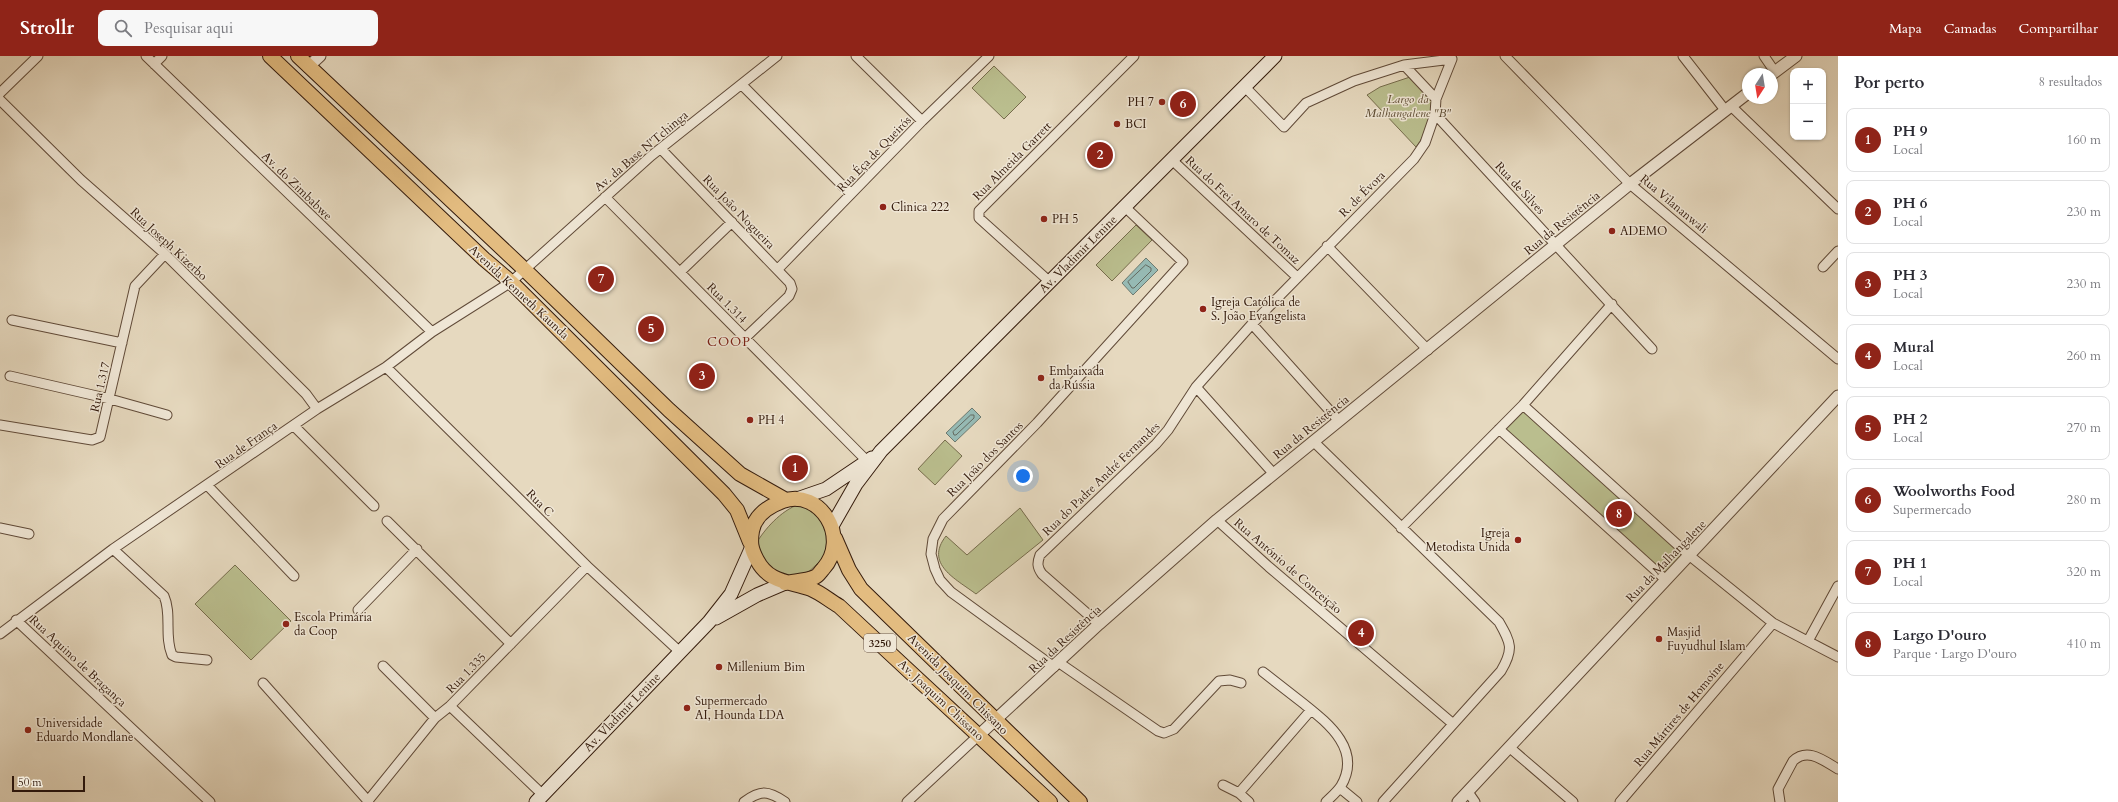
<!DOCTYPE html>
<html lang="pt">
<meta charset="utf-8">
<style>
:root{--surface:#fff;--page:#f7f7f7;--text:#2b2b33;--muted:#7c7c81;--line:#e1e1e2;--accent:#8f2418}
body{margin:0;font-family:Cardo,serif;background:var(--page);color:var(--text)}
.controls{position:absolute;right:12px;top:12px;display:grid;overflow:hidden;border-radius:8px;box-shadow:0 1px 3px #0004}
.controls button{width:36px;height:36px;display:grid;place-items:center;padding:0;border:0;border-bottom:1px solid var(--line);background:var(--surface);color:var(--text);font:20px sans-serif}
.compass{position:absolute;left:1742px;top:12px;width:36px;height:36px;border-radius:50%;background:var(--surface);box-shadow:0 1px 3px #0004;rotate:192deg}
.scale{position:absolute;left:12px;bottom:10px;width:73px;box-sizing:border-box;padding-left:4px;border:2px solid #331a0b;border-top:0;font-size:11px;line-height:14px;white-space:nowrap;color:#331a0b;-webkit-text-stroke:3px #efe6d5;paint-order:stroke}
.you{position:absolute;left:1023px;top:420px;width:14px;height:14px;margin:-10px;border:3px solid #fff;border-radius:50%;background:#1a73e8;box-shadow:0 0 0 6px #1a73e833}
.badge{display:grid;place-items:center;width:26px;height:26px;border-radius:50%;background:var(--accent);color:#fff;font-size:13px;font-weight:700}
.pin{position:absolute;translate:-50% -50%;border:2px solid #fff;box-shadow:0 1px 4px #0006}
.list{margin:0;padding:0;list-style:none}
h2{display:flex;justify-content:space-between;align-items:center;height:52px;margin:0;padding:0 16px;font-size:17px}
h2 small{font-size:13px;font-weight:400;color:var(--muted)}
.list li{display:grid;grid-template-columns:26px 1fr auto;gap:12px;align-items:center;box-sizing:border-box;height:64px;margin:0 8px 8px;padding:0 8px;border:1px solid var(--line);border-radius:8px}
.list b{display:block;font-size:15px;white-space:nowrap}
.list p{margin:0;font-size:13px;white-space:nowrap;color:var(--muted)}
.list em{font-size:13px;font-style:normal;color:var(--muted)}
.icon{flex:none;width:22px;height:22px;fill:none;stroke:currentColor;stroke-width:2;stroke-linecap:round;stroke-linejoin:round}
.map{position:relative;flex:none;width:1838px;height:746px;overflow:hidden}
header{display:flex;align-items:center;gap:24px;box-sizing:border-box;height:56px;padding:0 20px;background:var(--accent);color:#fff}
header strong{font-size:19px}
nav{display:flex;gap:22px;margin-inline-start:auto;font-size:14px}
.search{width:280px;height:36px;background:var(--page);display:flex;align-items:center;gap:10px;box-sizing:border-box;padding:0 14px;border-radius:8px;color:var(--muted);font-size:15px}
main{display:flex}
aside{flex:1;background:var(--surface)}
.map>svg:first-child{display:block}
.green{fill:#babe8e;stroke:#766c4c}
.water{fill:#96bab4;stroke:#6e7a70}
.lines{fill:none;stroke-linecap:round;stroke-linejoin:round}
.shore{stroke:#646a60;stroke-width:1}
.minor-casing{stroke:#604a38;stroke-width:11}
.tertiary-casing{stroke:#604a38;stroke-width:13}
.secondary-casing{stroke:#331a0b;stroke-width:15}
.primary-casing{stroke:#331a0b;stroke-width:16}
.minor{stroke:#efe6d5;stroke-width:9}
.tertiary{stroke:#efe6d5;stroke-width:11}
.secondary{stroke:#efe6d5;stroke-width:13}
.primary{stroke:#e3bc80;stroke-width:14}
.poi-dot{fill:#8f2418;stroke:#efe6d5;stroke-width:1.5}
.labels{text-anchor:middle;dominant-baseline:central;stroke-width:3;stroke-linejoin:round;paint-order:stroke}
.shield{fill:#efe6d5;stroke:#6b5748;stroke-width:1}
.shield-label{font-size:11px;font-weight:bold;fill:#331a0b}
.park-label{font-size:12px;font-style:italic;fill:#5c4b32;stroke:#efe6d5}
.poi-label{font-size:12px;fill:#331a0b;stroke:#efe6d5;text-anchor:start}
.street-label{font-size:12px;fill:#331a0b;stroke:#efe6d5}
.neighbourhood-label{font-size:13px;letter-spacing:1px;fill:#7a1f14;stroke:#efe6d5}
</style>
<header>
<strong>Strollr</strong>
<div class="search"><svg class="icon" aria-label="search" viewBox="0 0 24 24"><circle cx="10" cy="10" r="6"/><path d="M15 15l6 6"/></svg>Pesquisar aqui</div>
<nav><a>Mapa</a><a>Camadas</a><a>Compartilhar</a></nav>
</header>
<main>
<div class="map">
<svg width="1838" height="746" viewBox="0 0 1838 746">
<rect width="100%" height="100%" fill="#e6d9bf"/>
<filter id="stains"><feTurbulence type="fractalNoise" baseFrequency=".005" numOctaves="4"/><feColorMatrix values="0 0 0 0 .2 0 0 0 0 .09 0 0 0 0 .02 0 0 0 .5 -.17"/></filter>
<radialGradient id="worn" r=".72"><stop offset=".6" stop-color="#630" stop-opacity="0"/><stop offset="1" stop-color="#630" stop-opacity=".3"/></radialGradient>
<path class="green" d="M 994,10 L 1026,41 L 1004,63 L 972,32 Z
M 1413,20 L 1433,43 C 1430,60 1427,77 1416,91 L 1367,39 L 1380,31 Z
M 1136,169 L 1152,184 L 1112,225 L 1096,209 Z
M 1523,349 L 1690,500 L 1666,524 L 1499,373 Z
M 945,384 L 962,400 L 935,429 L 918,413 Z
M 803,447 L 832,459 L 829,497 L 803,521 L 770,523 L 757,486 C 767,470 784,452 803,447 Z
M 1020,452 L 1043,484 L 976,538 C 956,523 924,508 946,480 L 967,499 Z
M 235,509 L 291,565 L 251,604 L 195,548 Z"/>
<path class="water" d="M 1146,202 L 1158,214 L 1133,239 L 1122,227 Z
M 972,352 L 981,361 L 955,386 L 946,377 Z"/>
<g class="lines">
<path class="shore" d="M 1146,209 L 1151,212 L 1151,215 L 1134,232 L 1132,232 L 1128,226 Z
M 971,359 L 974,359 L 974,362 L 956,379 L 954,379 L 953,376 Z"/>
<defs>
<path id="minor" d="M 146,0 L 432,276
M 856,0 L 922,65
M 1505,0 L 1630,128 L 1838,303
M 1683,0 L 1725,54
M 1764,0 L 1775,16
M 154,8 L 162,0
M 1404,9 L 1436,43
M 742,29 L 851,138
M 1244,30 L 1284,71 L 1306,47 L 1354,25 L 1404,9 L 1452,3
M 0,37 L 38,0
M 0,44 L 81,124 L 165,198 L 306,338 L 317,353
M 1731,50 L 1838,153
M 1435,58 L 1652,293
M 661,93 L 790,227 L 792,233 L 789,240 L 745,282
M 1172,104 L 1297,221
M 605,141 L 867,405
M 1327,190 L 1428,294
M 1823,211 L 1838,195
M 778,213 L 922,65 L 989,0
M 680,216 L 732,166
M 1050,226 L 979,162 L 979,155 L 1134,0
M 12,264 L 122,287
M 1252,268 L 1339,365
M 386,311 L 587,510 L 680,596
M 10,320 L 110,343 L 167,359
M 1196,331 L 1273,417
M 1523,349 L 1690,500 L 1773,567 L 1838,601
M 0,369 L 92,384 L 100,381 L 135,230 L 165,198
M 294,370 L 374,450
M 1499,373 L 1666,524
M 1313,385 L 1499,566 C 1511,587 1514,593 1501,615 L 1383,746
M 208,430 L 294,520
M 1217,464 L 1269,511 L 1452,667
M 387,465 L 511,588
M 0,472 L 29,478
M 1401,472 L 1523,349 L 1612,248
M 113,493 L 164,540 C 172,558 164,580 172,599 L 176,601 L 207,604
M 358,554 L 417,493
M 16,564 L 210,746
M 1099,568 L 1042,518 C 1037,511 1037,507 1040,499 L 1156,388 L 1168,374 L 1196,331 L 1252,268 L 1414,103 L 1425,87 L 1435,58 L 1436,43 L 1452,3
M 0,578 L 113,493 L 317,353 L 386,311 L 432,276 L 511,226 L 651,100 L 777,0
M 1808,585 L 1838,530
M 1058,606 L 1158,675 L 1164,677 L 1174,673 L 1219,625 L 1230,624 L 1241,627
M 383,610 L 435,662
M 1054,611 L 951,536 L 940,524 L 935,513 L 931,498 L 933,483 L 943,463 L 1037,367 L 1183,206 L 1125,151
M 1263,616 C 1276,626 1290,637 1304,648 C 1329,668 1362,694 1341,730 C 1337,736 1331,741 1326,746
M 263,627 L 368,745
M 450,650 L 543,739
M 1509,691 L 1573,746
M 1223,729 L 1239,737 L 1249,746
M 1340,732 L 1357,746
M 1468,736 L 1475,746
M 1239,737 L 1311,654
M 367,746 L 435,662 L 450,650 L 587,510
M 744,746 C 760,734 768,734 785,746
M 907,746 L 979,679
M 1620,746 L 1773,567
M 1780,746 L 1778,733 L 1793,705 C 1808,691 1824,705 1838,713"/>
<path id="tertiary" d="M 308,11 L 320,0
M 1772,18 L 1796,0
M 979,679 L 1099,568 L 1217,464 L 1630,128 L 1748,37
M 1458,746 L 1838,340"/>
<path id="secondary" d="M 797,443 L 826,433 L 872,402
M 832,470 L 856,428 L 881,395 L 1275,0
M 716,562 L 757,539 L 785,527
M 536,746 L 709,566 L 731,538 L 751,493"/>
<path id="primary" d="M 270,0 L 484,203 L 511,226 L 724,438 L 737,454 L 750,486
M 298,0 L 524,213 L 669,354 L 740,418 L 786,444
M 835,482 L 849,514 L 861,533 L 1080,746
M 785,527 C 794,525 807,525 815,521 C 818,520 821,515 823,513 C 851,482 820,432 783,445 C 769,450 755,459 752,475 C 750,487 751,493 757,504 C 769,527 789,525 811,533 C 821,537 830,545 839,550 L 1050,746"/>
</defs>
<use href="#minor" class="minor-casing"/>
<use href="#tertiary" class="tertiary-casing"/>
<use href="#secondary" class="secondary-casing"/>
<use href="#primary" class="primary-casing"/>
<use href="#minor" class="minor"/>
<use href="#tertiary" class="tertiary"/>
<use href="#secondary" class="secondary"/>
<use href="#primary" class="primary"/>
</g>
<g class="poi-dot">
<circle cx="1162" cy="46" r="4"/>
<circle cx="1117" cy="68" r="4"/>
<circle cx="883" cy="151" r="4"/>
<circle cx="1044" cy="163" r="4"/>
<circle cx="1612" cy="175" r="4"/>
<circle cx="1203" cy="253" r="4"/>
<circle cx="1041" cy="322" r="4"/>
<circle cx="750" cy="364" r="4"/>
<circle cx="1518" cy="484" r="4"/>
<circle cx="286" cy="568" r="4"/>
<circle cx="1659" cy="583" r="4"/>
<circle cx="719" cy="611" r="4"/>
<circle cx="687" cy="652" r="4"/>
<circle cx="28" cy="674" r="4"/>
</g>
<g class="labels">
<rect class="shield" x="864" y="578" width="32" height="18" rx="3"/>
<g class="shield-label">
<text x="880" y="587">3250</text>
</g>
<g class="park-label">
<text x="1408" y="43">Largo da<tspan x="1408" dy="14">Malhangalene "B"</tspan></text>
</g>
<g class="poi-label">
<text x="1154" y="46" text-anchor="end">PH 7</text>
<text x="1125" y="68">BCI</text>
<text x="891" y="151">Clinica 222</text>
<text x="1052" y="163">PH 5</text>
<text x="1620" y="175">ADEMO</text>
<text x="1211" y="246">Igreja Católica de<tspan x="1211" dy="14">S. João Evangelista</tspan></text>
<text x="1049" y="315">Embaixada<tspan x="1049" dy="14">da Rússia</tspan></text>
<text x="758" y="364">PH 4</text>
<text x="1510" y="477" text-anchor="end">Igreja<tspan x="1510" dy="14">Metodista Unida</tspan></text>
<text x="294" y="561">Escola Primária<tspan x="294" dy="14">da Coop</tspan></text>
<text x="1667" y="576">Masjid<tspan x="1667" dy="14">Fuyudhul Islam</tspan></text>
<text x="727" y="611">Millenium Bim</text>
<text x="695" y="645">Supermercado<tspan x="695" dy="14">AI, Hounda LDA</tspan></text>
<text x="36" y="667">Universidade<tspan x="36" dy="14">Eduardo Mondlane</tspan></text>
</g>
<g class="street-label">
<text transform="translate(641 95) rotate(-40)">Av. da Base N'Tchinga</text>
<text transform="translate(874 98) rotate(-46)">Rua Éça de Queirós</text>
<text transform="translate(1012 105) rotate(-45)">Rua Almeida Garrett</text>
<text transform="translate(297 130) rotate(44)">Av. do Zimbabwe</text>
<text transform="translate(1520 132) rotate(47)">Rua de Silves</text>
<text transform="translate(1362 138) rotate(-45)">R. de Évora</text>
<text transform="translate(1674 148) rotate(40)">Rua Vilananwali</text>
<text transform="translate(1243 154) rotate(43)">Rua do Frei Amaro de Tomaz</text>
<text transform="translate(739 156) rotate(46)">Rua João Nogueira</text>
<text transform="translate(1562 167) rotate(-39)">Rua da Resistência</text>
<text transform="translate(169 188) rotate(43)">Rua Joseph Kizerbo</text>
<text transform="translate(1078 198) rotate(-45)">Av. Vladimir Lenine</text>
<text transform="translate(519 236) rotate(43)">Avenida Kenneth Kaunda</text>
<text transform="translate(727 247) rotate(45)">Rua 1.314</text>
<text transform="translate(100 331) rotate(-77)">Rua 1.317</text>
<text transform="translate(1311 371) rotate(-39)">Rua da Resistência</text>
<text transform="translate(246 389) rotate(-35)">Rua de França</text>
<text transform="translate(985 403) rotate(-45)">Rua João dos Santos</text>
<text transform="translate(1101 423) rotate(-44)">Rua do Padre André Fernandes</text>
<text transform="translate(540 447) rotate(45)">Rua C</text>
<text transform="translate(1666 505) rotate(-46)">Rua da Malhangalene</text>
<text transform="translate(1288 510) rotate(41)">Rua António de Conceição</text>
<text transform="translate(1065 583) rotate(-43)">Rua da Resistência</text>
<text transform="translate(78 605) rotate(43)">Rua Aquino de Bragança</text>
<text transform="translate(466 617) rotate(-46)">Rua 1.335</text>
<text transform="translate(958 628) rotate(45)">Avenida Joaquim Chissano</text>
<text transform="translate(941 644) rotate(43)">Av. Joaquim Chissano</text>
<text transform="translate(622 656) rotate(-46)">Av. Vladimir Lenine</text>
<text transform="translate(1679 658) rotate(-50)">Rua Mártires de Homoíne</text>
</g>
<g class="neighbourhood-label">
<text x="729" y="286">COOP</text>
</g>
</g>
<rect width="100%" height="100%" filter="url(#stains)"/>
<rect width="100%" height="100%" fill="url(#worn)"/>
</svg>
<div class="controls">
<button>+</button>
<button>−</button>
</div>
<svg class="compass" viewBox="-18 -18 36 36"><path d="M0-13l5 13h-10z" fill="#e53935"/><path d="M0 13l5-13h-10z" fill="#7c7c81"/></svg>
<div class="scale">50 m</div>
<div class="you"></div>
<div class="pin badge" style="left:795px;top:412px">1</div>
<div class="pin badge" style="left:1100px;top:99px">2</div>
<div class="pin badge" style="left:702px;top:320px">3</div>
<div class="pin badge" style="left:1361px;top:577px">4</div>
<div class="pin badge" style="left:651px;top:273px">5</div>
<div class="pin badge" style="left:1183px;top:48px">6</div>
<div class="pin badge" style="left:601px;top:223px">7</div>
<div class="pin badge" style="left:1619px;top:458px">8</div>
</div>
<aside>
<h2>Por perto<small>8 resultados</small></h2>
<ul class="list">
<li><span class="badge">1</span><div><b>PH 9</b><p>Local</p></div><em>160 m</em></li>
<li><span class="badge">2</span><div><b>PH 6</b><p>Local</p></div><em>230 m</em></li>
<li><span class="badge">3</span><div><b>PH 3</b><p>Local</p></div><em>230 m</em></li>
<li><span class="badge">4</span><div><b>Mural</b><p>Local</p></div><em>260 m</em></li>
<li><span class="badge">5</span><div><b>PH 2</b><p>Local</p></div><em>270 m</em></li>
<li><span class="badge">6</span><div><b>Woolworths Food</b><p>Supermercado</p></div><em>280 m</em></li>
<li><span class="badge">7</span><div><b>PH 1</b><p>Local</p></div><em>320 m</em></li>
<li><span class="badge">8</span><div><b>Largo D'ouro</b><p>Parque · Largo D'ouro</p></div><em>410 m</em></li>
</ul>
</aside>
</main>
